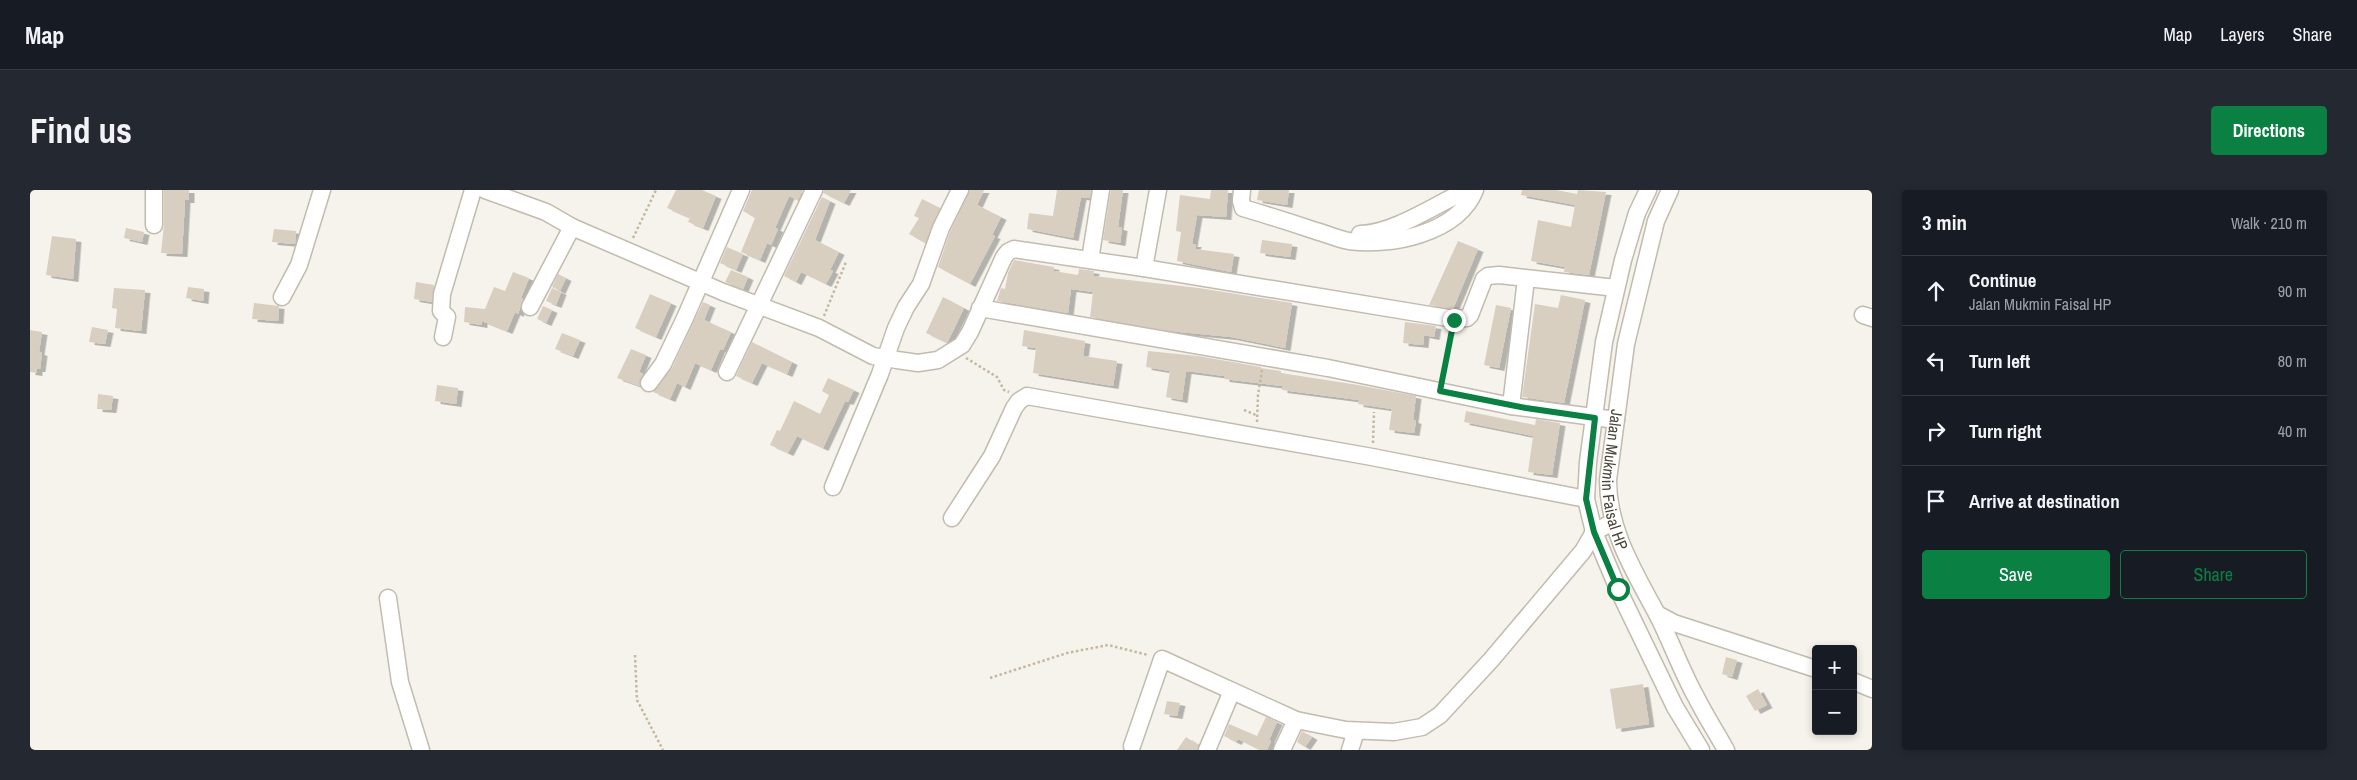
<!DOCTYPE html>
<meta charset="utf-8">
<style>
:root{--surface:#171b24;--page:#242831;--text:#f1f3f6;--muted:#9ea1a6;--line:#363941;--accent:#0b8043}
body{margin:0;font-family:"Archivo Narrow",sans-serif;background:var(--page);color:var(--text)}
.controls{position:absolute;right:15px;bottom:15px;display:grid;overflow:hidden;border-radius:5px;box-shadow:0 2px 8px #0003}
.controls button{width:45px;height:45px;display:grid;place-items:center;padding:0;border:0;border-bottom:1px solid var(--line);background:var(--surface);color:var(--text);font:25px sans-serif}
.stop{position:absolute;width:15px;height:15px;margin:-11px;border:4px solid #0b8043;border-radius:50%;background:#fff}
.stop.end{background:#0b8043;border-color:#fff;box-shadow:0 1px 5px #0008}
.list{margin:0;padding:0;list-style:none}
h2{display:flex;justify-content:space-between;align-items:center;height:65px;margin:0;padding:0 20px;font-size:21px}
h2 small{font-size:16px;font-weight:400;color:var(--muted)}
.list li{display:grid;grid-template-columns:32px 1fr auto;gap:15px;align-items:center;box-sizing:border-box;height:70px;padding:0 20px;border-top:1px solid var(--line)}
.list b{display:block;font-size:19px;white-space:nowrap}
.list p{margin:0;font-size:16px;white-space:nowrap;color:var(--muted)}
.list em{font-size:16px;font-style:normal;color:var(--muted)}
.actions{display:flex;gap:10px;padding:15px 20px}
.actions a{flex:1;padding:11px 0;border:1px solid var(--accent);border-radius:5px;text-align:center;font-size:18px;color:var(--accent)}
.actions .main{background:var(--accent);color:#fff}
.icon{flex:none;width:28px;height:28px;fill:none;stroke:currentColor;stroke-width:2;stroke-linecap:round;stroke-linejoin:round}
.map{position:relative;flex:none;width:1842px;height:560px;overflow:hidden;border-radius:5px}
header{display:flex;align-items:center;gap:30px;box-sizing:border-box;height:70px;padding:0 25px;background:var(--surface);border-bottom:1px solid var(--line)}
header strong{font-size:24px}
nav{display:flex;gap:28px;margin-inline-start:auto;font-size:18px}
.intro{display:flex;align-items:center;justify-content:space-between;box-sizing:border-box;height:120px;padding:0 30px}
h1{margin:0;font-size:35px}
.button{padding:12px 22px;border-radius:5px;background:var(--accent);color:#fff;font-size:18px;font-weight:700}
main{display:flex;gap:30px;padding:0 30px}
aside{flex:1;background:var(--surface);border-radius:5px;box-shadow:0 2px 8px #0003}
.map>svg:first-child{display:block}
.building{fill:#d8cfc1;filter:url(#shadow)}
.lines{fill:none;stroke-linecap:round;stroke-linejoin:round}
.minor-casing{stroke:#c2bbae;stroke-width:19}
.path{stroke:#c4b79f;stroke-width:2.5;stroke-dasharray:2.5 2.5;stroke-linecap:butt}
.minor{stroke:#fff;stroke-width:16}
.route{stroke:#0b8043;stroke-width:6}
.labels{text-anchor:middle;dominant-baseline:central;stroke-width:4;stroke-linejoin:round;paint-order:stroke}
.street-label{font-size:16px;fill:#4b4439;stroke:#fff}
</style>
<header>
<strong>Map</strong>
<nav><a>Map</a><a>Layers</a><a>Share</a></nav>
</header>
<div class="intro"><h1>Find us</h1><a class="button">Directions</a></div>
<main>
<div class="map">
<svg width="1842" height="560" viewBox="0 0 1842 560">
<defs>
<filter id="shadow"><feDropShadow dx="5.5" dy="3" stdDeviation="0" flood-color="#0004"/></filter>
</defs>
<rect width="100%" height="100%" fill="#f6f3ec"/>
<path class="building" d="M 134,0 L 159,0 L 159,10 L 155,10 L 152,64 L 131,63 L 134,35 Z
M 646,0 L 672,0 L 686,6 L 673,38 L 658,32 L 660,28 L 637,18 Z
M 722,0 L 773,0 L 768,10 L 759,6 L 745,38 L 748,39 L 741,55 L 737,53 L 730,70 L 711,62 L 725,28 L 713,21 Z
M 794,0 L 821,0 L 814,13 L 793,3 Z
M 940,0 L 954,0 L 947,15 L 971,27 L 962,45 L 965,46 L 940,94 L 908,77 L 920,42 Z
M 1027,0 L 1061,0 L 1060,8 L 1051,7 L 1043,48 L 997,39 L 999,23 L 1023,26 Z
M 1081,0 L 1093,0 L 1088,37 L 1092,38 L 1090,53 L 1073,50 Z
M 1181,0 L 1198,0 L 1196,27 L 1167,25 L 1162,54 L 1166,54 L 1165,59 L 1204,64 L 1201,82 L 1147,71 L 1151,42 L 1146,41 L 1150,5 L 1180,9 Z
M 1229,0 L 1259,0 L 1257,15 L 1227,10 Z
M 1492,0 L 1526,0 L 1547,4 L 1548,0 L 1576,2 L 1559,85 L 1534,82 L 1535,77 L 1501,71 L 1508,30 L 1541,37 L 1545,15 L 1491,5 Z
M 792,7 L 800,11 L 785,50 L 809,62 L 800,80 L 803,81 L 796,94 L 771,82 L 766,92 L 754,86 Z
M 892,9 L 910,18 L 895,53 L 879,44 L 889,28 L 884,26 Z
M 96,38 L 114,42 L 112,52 L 94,48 Z
M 244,39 L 266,41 L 265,54 L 242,52 Z
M 22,46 L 46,49 L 43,89 L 16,85 Z
M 1232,50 L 1262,54 L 1260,67 L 1230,63 Z
M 1428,51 L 1448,59 L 1423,119 L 1399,115 Z
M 697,57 L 713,64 L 706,80 L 690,73 Z
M 984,70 L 1024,77 L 1024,81 L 1048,85 L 1049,79 L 1064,81 L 1063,86 L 1169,98 L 1262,113 L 1255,158 L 1201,147 L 1140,141 L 1060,127 L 1063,102 L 1041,99 L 1038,123 L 967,111 L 971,98 L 975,99 L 978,83 Z
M 701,80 L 718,87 L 713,99 L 695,92 Z
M 483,82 L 499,88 L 491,108 L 493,109 L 488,124 L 485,122 L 477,141 L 452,131 L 452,135 L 434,132 L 435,117 L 455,119 L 464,97 L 475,101 Z
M 528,84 L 536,88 L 530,101 L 522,97 Z
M 386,92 L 404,95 L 402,112 L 384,109 Z
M 158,97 L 174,99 L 173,111 L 156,108 Z
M 84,98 L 115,100 L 111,141 L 85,138 L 87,119 L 82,118 Z
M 522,98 L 531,102 L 526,115 L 516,111 Z
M 620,104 L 641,113 L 626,147 L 605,138 Z
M 1531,105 L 1555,110 L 1534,213 L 1492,207 L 1505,114 L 1528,118 Z
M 913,107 L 934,118 L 917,153 L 896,143 Z
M 673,112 L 680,115 L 674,130 L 701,142 L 693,160 L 690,159 L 681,180 L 665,173 L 655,197 L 647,193 L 640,209 L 623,202 L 642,178 Z
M 224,113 L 249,116 L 248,131 L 222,129 Z
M 1466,115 L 1481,118 L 1469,178 L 1454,175 Z
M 513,116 L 522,120 L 516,133 L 507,129 Z
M 1375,132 L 1406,136 L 1404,147 L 1394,145 L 1393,155 L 1373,153 Z
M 62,137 L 78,140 L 75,154 L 59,152 Z
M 0,140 L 12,142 L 9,162 L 12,163 L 10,179 L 7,179 L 7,183 L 0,182 Z
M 994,140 L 1055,151 L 1053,166 L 1087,171 L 1083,196 L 1003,183 L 1006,158 L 992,156 Z
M 532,143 L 550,150 L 543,166 L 525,159 Z
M 722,152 L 762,172 L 757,184 L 732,173 L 722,193 L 706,186 Z
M 601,159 L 616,165 L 609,182 L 613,184 L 609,191 L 610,196 L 587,188 Z
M 1118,161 L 1168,166 L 1231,177 L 1231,178 L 1251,181 L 1251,183 L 1328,195 L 1386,206 L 1383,230 L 1386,231 L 1384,243 L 1359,240 L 1362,219 L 1328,214 L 1329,210 L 1252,200 L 1252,196 L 1194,189 L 1194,186 L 1172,183 L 1156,181 L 1152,210 L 1136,207 L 1140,181 L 1116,177 Z
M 798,188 L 824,200 L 818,212 L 815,211 L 793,258 L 767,246 L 758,263 L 740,255 L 747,240 L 750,241 L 764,211 L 790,224 L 799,205 L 792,201 Z
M 407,195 L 428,198 L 426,214 L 405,211 Z
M 68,204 L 83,206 L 81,220 L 67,219 Z
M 1436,221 L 1505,235 L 1506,229 L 1530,233 L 1522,285 L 1498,282 L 1503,246 L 1434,232 Z
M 1696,467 L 1707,470 L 1702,487 L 1692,484 Z
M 1613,494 L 1619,534 L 1586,539 L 1580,499 Z
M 1728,499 L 1737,515 L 1725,521 L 1716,506 Z
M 1137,511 L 1150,513 L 1147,526 L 1134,524 Z
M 1236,527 L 1247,532 L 1239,550 L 1241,551 L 1237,560 L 1230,560 L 1208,549 L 1206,552 L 1194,546 L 1199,534 L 1227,546 Z
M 1272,541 L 1282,547 L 1275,557 L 1267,552 Z
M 1156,547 L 1168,555 L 1167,560 L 1147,560 Z"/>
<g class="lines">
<defs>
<g id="minor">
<path d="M 124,0 L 124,35"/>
<path d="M 455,0 L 516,22 L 542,37 L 693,102 L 789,138 L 843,166 L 867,170 L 888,173 L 908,170 L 932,155 L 940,142 L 974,67 L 978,62 L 984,59 L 1114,78 L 1424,129 L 1437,128 L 1440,125 L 1454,89 L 1458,86 L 1469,85 L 1586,98"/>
<path d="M 1212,0 L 1211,11 L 1213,18 C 1237,25 1262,33 1286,41 C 1297,44 1308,49 1319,51 C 1361,57 1428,43 1445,0"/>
<path d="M 1618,0 L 1607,23 L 1593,70 L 1574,152 L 1558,272 L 1556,309 L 1564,342 L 1588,399 L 1645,517 L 1671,560"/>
<path id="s1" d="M 1640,0 L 1626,31 L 1596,154 L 1578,290 C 1578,340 1604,381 1627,424 C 1641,451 1651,480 1666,507 C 1675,525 1686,542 1696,560"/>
<path d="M 1330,44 C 1360,44 1399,19 1425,6 L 1432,0"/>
<path d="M 1060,70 L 1071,0"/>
<path d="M 1114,78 L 1128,0"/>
<path d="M 252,107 L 269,75 L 292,0"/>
<path d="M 500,117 L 542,37"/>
<path d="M 950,118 L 1298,178 L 1481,216 L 1586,230"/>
<path d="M 1833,125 L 1842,128"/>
<path d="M 413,147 L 417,127 L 411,121 L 412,104 L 443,0"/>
<path d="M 697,182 L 784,0"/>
<path d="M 619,193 L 633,174 L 655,128 L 711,0"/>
<path d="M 1481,216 L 1496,89"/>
<path d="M 803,297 L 850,184 L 866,138 L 876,117 L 891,94 L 911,38 L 930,0"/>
<path d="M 922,328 L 962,266 L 984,218 L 989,211 L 997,206 L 1342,267 L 1556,309"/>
<path d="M 358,408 L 370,492 L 391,560"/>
<path d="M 1627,424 L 1644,433 L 1786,479"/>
<path d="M 1823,491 L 1842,499"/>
<path d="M 1102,556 L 1132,469 L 1266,530 L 1316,540 L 1364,542 L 1392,537 L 1410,525 L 1461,470 L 1553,361 L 1564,342 L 1583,332"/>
<path d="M 1177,560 L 1202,501"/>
<path d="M 1252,560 L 1266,530"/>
<path d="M 1320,560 L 1326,541"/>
</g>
</defs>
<use href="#minor" class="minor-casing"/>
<path class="path" d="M 603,48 L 626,0
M 794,126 L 816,72
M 936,168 L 967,187 L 974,200 L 979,202
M 1412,187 L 1420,143
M 1214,220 L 1226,225
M 1227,232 L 1228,205 L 1232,180
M 1343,253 L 1344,222
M 605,465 L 607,510 L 633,560
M 960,488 L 1037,463 L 1078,455 L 1118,465"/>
<use href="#minor" class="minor"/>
</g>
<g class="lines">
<path class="route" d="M 1424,130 L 1410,201 L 1496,218 L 1565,228 L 1556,309 L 1564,342 L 1588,399"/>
</g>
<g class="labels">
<g class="street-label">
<text stroke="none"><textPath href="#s1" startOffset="298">Jalan Mukmin Faisal HP</textPath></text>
</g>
</g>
</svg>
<div class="controls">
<button>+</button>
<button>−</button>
</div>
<div class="stop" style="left:1588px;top:399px"></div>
<div class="stop end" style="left:1424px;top:130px"></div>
</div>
<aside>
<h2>3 min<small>Walk · 210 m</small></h2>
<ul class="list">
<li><svg class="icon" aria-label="ahead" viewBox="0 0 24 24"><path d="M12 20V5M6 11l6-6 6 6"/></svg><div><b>Continue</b><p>Jalan Mukmin Faisal HP</p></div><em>90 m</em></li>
<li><svg class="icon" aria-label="left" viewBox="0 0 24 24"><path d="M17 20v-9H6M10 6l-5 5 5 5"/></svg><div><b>Turn left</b></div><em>80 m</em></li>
<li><svg class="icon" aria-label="right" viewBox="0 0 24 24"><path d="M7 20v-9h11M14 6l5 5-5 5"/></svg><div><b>Turn right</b></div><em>40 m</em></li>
<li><svg class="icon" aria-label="arrive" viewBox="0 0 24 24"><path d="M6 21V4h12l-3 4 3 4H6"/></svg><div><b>Arrive at destination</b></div></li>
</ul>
<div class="actions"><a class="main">Save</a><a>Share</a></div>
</aside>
</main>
